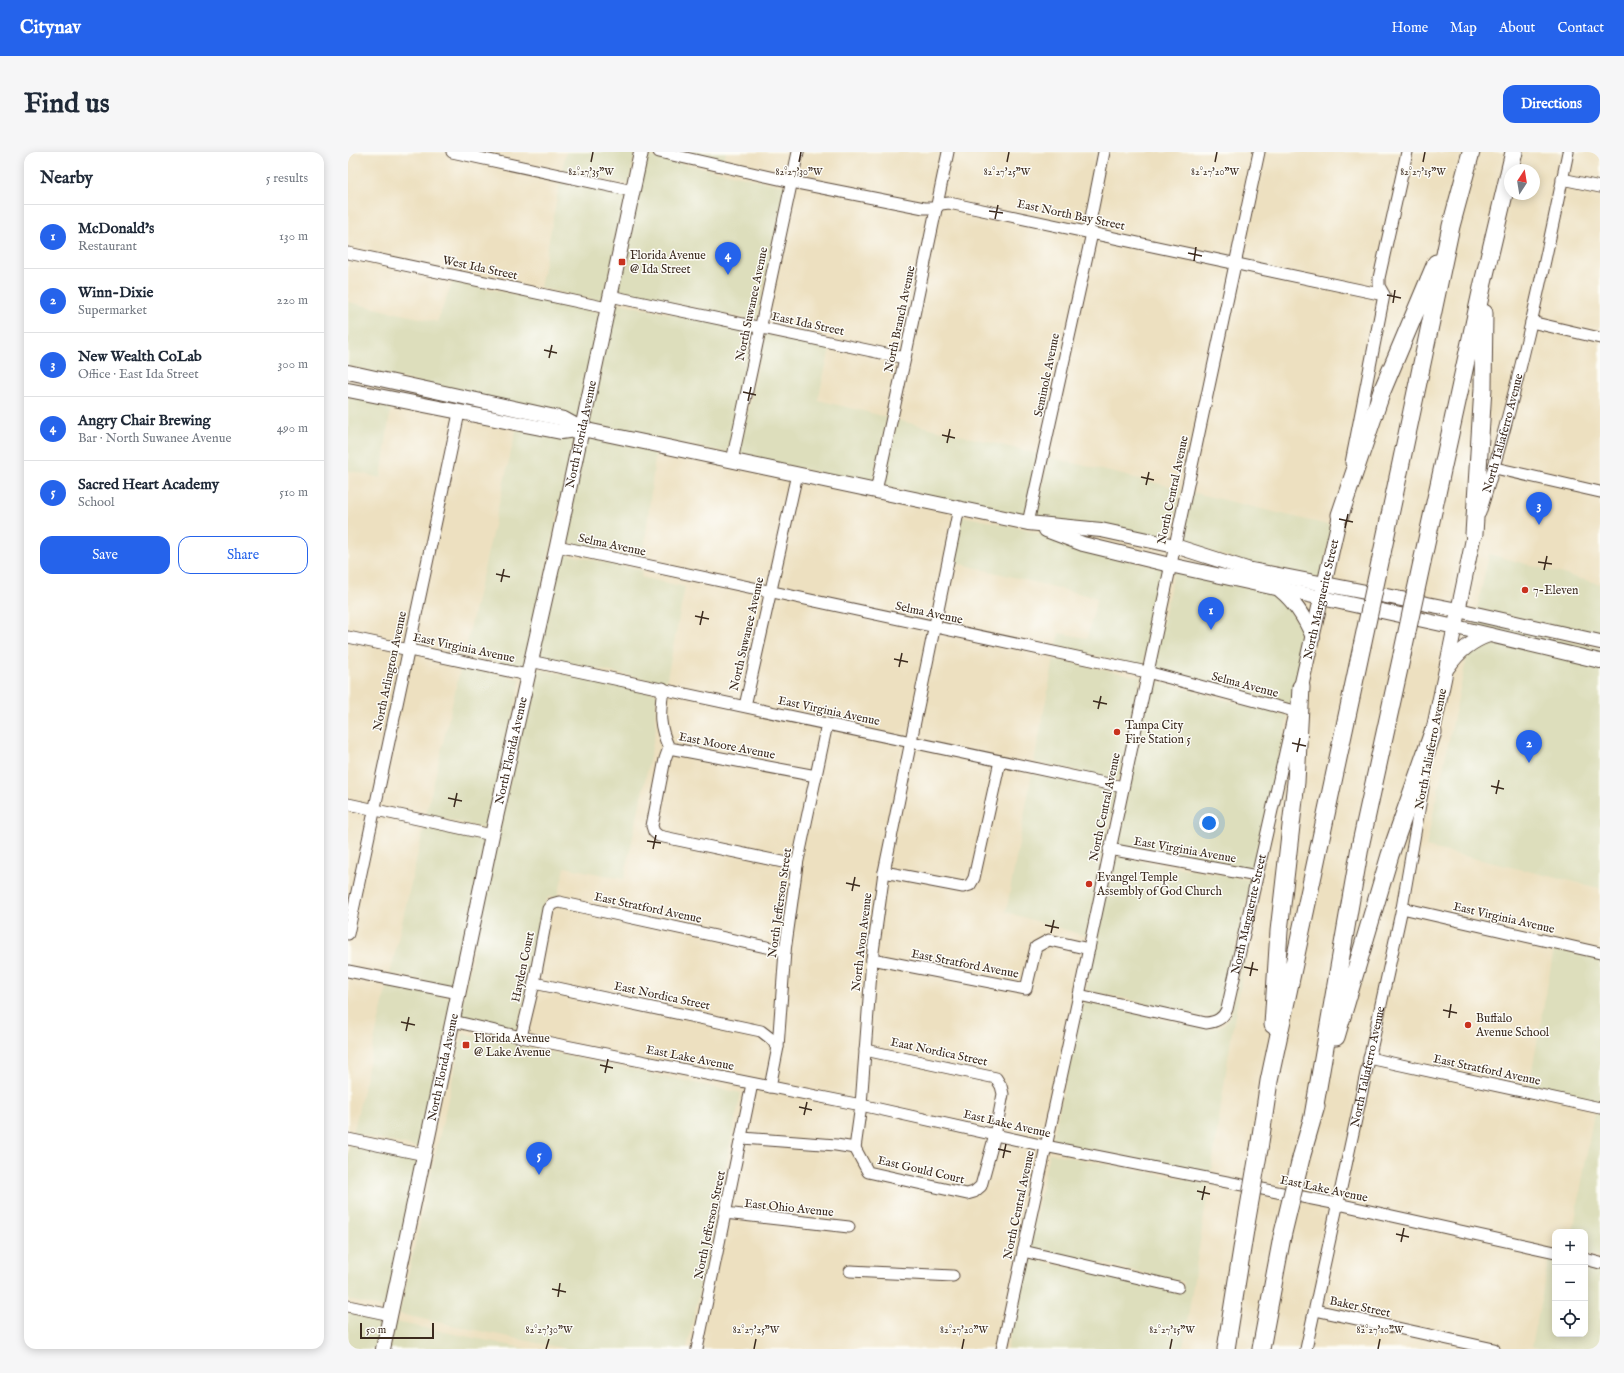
<!DOCTYPE html>
<meta charset="utf-8">
<style>
:root{--surface:#fff;--page:#f6f6f7;--text:#1f2937;--muted:#747a83;--line:#e0e1e3;--accent:#2563eb}
body{margin:0;font-family:"IM FELL English",serif;background:var(--page);color:var(--text)}
.controls{position:absolute;right:12px;bottom:12px;display:grid;overflow:hidden;border-radius:8px;box-shadow:0 2px 10px #0003}
.controls button{width:36px;height:36px;display:grid;place-items:center;padding:0;border:0;border-bottom:1px solid var(--line);background:var(--surface);color:var(--text);font:20px sans-serif}
.compass{position:absolute;left:1156px;top:12px;width:36px;height:36px;border-radius:50%;background:var(--surface);box-shadow:0 2px 10px #0003;rotate:12deg}
.scale{position:absolute;left:12px;bottom:10px;width:74px;box-sizing:border-box;padding-left:4px;border:2px solid #3b2a1e;border-top:0;font-size:11px;line-height:14px;white-space:nowrap;color:#3b2a1e;-webkit-text-stroke:3px #fdfcf7;paint-order:stroke}
.you{position:absolute;left:861px;top:671px;width:14px;height:14px;margin:-10px;border:3px solid #fff;border-radius:50%;background:#1a73e8;box-shadow:0 0 0 6px #1a73e833}
.badge{display:grid;place-items:center;width:26px;height:26px;border-radius:50%;background:var(--accent);color:#fff;font-size:13px;font-weight:700}
.pin{position:absolute;translate:-50% -33px;filter:drop-shadow(0 1px 2px #0008)}
.pin::after{content:'';position:absolute;top:21px;width:14px;height:12px;background:inherit;clip-path:polygon(0 0,100% 0,50% 100%)}
.list{margin:0;padding:0;list-style:none}
h2{display:flex;justify-content:space-between;align-items:center;height:52px;margin:0;padding:0 16px;font-size:17px}
h2 small{font-size:13px;font-weight:400;color:var(--muted)}
.list li{display:grid;grid-template-columns:26px 1fr auto;gap:12px;align-items:center;box-sizing:border-box;height:64px;padding:0 16px;border-top:1px solid var(--line)}
.list b{display:block;font-size:15px;white-space:nowrap}
.list p{margin:0;font-size:13px;white-space:nowrap;color:var(--muted)}
.list em{font-size:13px;font-style:normal;color:var(--muted)}
.actions{display:flex;gap:8px;padding:12px 16px}
.actions a{flex:1;padding:9px 0;border:1px solid var(--accent);border-radius:12px;text-align:center;font-size:14px;color:var(--accent)}
.actions .main{background:var(--accent);color:#fff}
.icon{flex:none;width:22px;height:22px;fill:none;stroke:currentColor;stroke-width:2;stroke-linecap:round;stroke-linejoin:round}
.map{position:relative;flex:none;width:1252px;height:1197px;overflow:hidden;border-radius:12px}
header{display:flex;align-items:center;gap:24px;box-sizing:border-box;height:56px;padding:0 20px;background:var(--accent);color:#fff}
header strong{font-size:19px}
nav{display:flex;gap:22px;margin-inline-start:auto;font-size:14px}
.intro{display:flex;align-items:center;justify-content:space-between;box-sizing:border-box;height:96px;padding:0 24px}
h1{margin:0;font-size:28px}
.button{padding:10px 18px;border-radius:12px;background:var(--accent);color:#fff;font-size:14px;font-weight:700}
main{display:flex;gap:24px;padding:0 24px}
aside{flex:1;background:var(--surface);border-radius:12px;box-shadow:0 2px 10px #0003}
.map>svg:first-child{display:block}
.built{fill:#dddebc}
.lines{fill:none;stroke-linecap:round;stroke-linejoin:round}
.minor-casing{stroke:#564536;stroke-width:13}
.major-casing{stroke:#564536;stroke-width:16}
.highway-casing{stroke:#564536;stroke-width:19}
.minor{stroke:#fff;stroke-width:11}
.major{stroke:#fff;stroke-width:14}
.highway{stroke:#fff;stroke-width:17}
.highway-bridge-casing{stroke:#564536;stroke-width:19;stroke-linecap:butt}
.highway-bridge{stroke:#fff;stroke-width:17}
.ticks{fill:none;stroke:#3b2a1e;stroke-width:1.5}
.poi-dot{fill:#c8321e;stroke:#fdfcf7;stroke-width:1.5}
.labels{text-anchor:middle;dominant-baseline:central;stroke-width:3;stroke-linejoin:round;paint-order:stroke}
.street-label{font-size:12px;fill:#3b2a1e;stroke:#fdfcf7}
.poi-label{font-size:12px;fill:#3b2a1e;stroke:#fdfcf7;text-anchor:start}
.ticks-label{font-size:10px;text-anchor:middle;fill:#3b2a1e;stroke:#fdfcf7;stroke-width:3;stroke-linejoin:round;paint-order:stroke}
</style>
<header>
<strong>Citynav</strong>
<nav><a>Home</a><a>Map</a><a>About</a><a>Contact</a></nav>
</header>
<div class="intro"><h1>Find us</h1><a class="button">Directions</a></div>
<main>
<aside>
<h2>Nearby<small>5 results</small></h2>
<ul class="list">
<li><span class="badge">1</span><div><b>McDonald's</b><p>Restaurant</p></div><em>130 m</em></li>
<li><span class="badge">2</span><div><b>Winn-Dixie</b><p>Supermarket</p></div><em>220 m</em></li>
<li><span class="badge">3</span><div><b>New Wealth CoLab</b><p>Office · East Ida Street</p></div><em>300 m</em></li>
<li><span class="badge">4</span><div><b>Angry Chair Brewing</b><p>Bar · North Suwanee Avenue</p></div><em>490 m</em></li>
<li><span class="badge">5</span><div><b>Sacred Heart Academy</b><p>School</p></div><em>510 m</em></li>
</ul>
<div class="actions"><a class="main">Save</a><a>Share</a></div>
</aside>
<div class="map">
<svg width="1252" height="1197" viewBox="0 0 1252 1197">
<rect width="100%" height="100%" fill="#fdfcf7"/>
<filter id="ink" filterUnits="userSpaceOnUse"><feTurbulence type="fractalNoise" baseFrequency=".025" numOctaves="2"/><feDisplacementMap in="SourceGraphic" scale="8" xChannelSelector="R" yChannelSelector="G"/><feConvolveMatrix kernelMatrix="1 2 1 2 8 2 1 2 1" color-interpolation-filters="sRGB"/></filter>
<filter id="wash" filterUnits="userSpaceOnUse"><feTurbulence type="fractalNoise" baseFrequency=".012" numOctaves="4" result="noise"/><feDisplacementMap in="SourceGraphic" scale="16" xChannelSelector="R" yChannelSelector="G"/><feGaussianBlur stdDeviation="0.9" result="paint"/><feColorMatrix in="noise" values="0 0 0 0 0 0 0 0 0 0 0 0 0 0 0 0 0 1.4 0 .05"/><feComposite in="paint" operator="in"/></filter>
<g filter="url(#wash)">
<rect width="100%" height="100%" fill="#ede0c0"/>
<path class="built" d="M 218,0 L 287,0 L 281,32 L 214,18 Z
M 337,0 L 378,0 L 376,9 Z
M 297,3 L 437,34 L 409,169 L 268,139 Z
M 212,29 L 278,43 L 256,150 L 192,136 Z
M 105,129 L 253,161 L 230,268 L 0,214 L 0,150 L 89,170 Z
M 266,150 L 407,180 L 380,301 L 240,272 Z
M 417,182 L 482,196 L 470,248 L 539,265 L 524,332 L 390,303 Z
M 0,244 L 43,253 L 33,326 L 0,318 Z
M 549,268 L 690,302 L 677,364 L 534,334 Z
M 168,278 L 227,284 L 176,516 L 116,503 Z
M 237,284 L 308,298 L 295,406 L 215,390 Z
M 700,305 L 833,337 L 823,387 L 687,366 Z
M 843,340 L 984,374 L 973,426 L 900,411 L 833,390 Z
M 614,364 L 679,377 L 733,397 L 816,417 L 795,514 L 709,495 L 711,481 L 739,486 L 749,446 L 605,410 Z
M 213,401 L 294,418 L 293,425 L 337,435 L 318,531 L 189,505 Z
M 1141,402 L 1252,432 L 1252,484 L 1129,457 Z
M 826,419 L 928,442 L 940,453 L 959,486 L 943,553 L 805,516 Z
M 1127,468 L 1252,496 L 1252,502 L 1145,478 L 1145,476 L 1141,477 L 1126,473 Z
M 1141,489 L 1252,514 L 1252,736 L 1078,695 L 1120,500 Z
M 706,507 L 793,525 L 771,628 L 686,610 Z
M 113,514 L 173,527 L 140,677 L 78,663 Z
M 186,516 L 309,541 L 307,565 L 308,577 L 276,727 L 217,715 L 210,744 L 205,746 L 203,744 L 198,748 L 181,830 L 169,878 L 111,865 Z
M 803,528 L 940,564 L 905,717 L 768,693 Z
M 684,622 L 768,639 L 738,784 L 658,760 Z
M 76,675 L 138,688 L 107,835 L 42,822 Z
M 765,704 L 903,728 L 874,856 L 869,862 L 858,865 L 738,838 Z
M 906,759 L 884,880 L 863,1021 L 704,990 L 735,849 L 857,877 L 871,875 L 878,870 L 884,859 Z
M 1206,797 L 1252,807 L 1252,950 L 1181,935 Z
M 39,833 L 105,846 L 73,996 L 5,982 Z
M 115,881 L 393,941 L 339,1197 L 219,1197 L 51,1162 Z
M 1246,961 L 1252,962 L 1252,1105 L 1237,1102 L 1237,1080 L 1225,1080 Z
M 2,993 L 71,1008 L 39,1156 L 0,1148 L 0,1003 Z
M 701,1001 L 861,1032 L 835,1197 L 659,1197 L 679,1106 L 833,1141 L 836,1130 L 681,1095 Z
M 1201,1106 L 1207,1108 L 1207,1182 L 1237,1182 L 1237,1113 L 1252,1117 L 1252,1197 L 1191,1197 L 1184,1194 Z
M 0,1160 L 37,1167 L 30,1197 L 0,1197 Z
M 47,1170 L 180,1197 L 41,1197 Z"/>
</g>
<g filter="url(#ink)">
<g class="lines">
<defs>
<g id="minor">
<path d="M 104,0 L 285,39"/>
<path d="M 311,0 L 444,30 L 576,56 L 588,56 L 593,52 L 601,51 L 1036,143"/>
<path d="M 1214,27 L 1252,35"/>
<path d="M 740,80 L 756,0"/>
<path d="M 0,101 L 259,156"/>
<path d="M 262,144 L 557,206"/>
<path d="M 1183,170 L 1252,186"/>
<path d="M 384,309 L 450,0"/>
<path d="M 1003,311 L 1036,143 L 1031,134 L 1031,126 L 1059,0"/>
<path d="M 1147,316 L 1252,340"/>
<path d="M 528,339 L 557,206 L 600,0"/>
<path id="s1" d="M 1132,361 C 1169,243 1195,121 1220,0"/>
<path d="M 680,371 L 744,81"/>
<path d="M 209,394 L 799,520 L 946,559"/>
<path d="M 0,485 L 179,523"/>
<path d="M 182,509 L 775,635"/>
<path d="M 315,536 C 312,561 310,572 321,596 L 468,624"/>
<path d="M 397,554 L 449,322"/>
<path d="M 321,596 L 317,607 L 304,674 L 306,680 L 311,684 L 449,713"/>
<path d="M 0,652 L 144,683"/>
<path d="M 761,697 L 909,724"/>
<path d="M 536,720 L 615,735 L 622,733 L 626,726 L 652,609"/>
<path d="M 1054,756 L 1252,801"/>
<path d="M 0,782 L 111,261"/>
<path d="M 524,807 L 678,837 L 688,795 L 701,788 L 741,797"/>
<path d="M 0,819 L 111,841"/>
<path d="M 186,831 L 413,879 L 422,886 L 430,895"/>
<path id="s2" d="M 731,843 L 858,871 C 868,870 875,867 879,857 L 946,561"/>
<path d="M 105,869 L 173,885 L 513,953 L 697,994 L 990,1052 L 1207,1100"/>
<path d="M 173,885 L 186,831 L 200,757 L 204,752 L 211,750 L 437,799"/>
<path d="M 1021,906 L 1252,956"/>
<path d="M 422,935 L 430,895 L 437,799 L 449,713 L 479,572"/>
<path d="M 394,986 L 488,993 L 507,996"/>
<path d="M 0,987 L 77,1003"/>
<path d="M 507,996 L 513,953 L 524,807 L 536,720 L 611,356"/>
<path d="M 507,996 L 520,1020 L 619,1042 L 626,1040 L 633,1034 L 647,983 L 655,942 L 653,934 L 648,926 L 517,898"/>
<path d="M 377,1061 L 501,1075"/>
<path d="M 675,1099 L 830,1135"/>
<path d="M 1237,1107 L 1252,1111"/>
<path d="M 502,1119 L 605,1124"/>
<path d="M 0,1154 L 43,1163"/>
<path d="M 967,1158 L 1146,1197"/>
<path d="M 349,1197 L 404,932"/>
<path d="M 654,1197 L 731,843 L 911,0"/>
<path id="s3" d="M 958,1197 L 1054,756 L 1078,618"/>
</g>
<g id="major">
<path d="M 0,220 L 216,267 L 234,277 L 680,371 L 753,378 L 827,394 L 899,417 L 1110,458 L 1252,490"/>
<path d="M 0,238 L 213,280 L 234,277"/>
<path d="M 698,378 L 735,392 L 822,413 L 1121,478 L 1252,509"/>
<path d="M 932,438 C 948,451 957,466 965,485"/>
<path d="M 1100,515 C 1111,499 1123,489 1141,483"/>
<path id="s4" d="M 953,535 L 992,363"/>
<path d="M 1085,580 L 1126,382"/>
<path id="s5" d="M 35,1197 L 144,683 L 209,394 L 293,0"/>
</g>
<path id="highway" d="M 992,363 L 1034,239 L 1088,111
M 1126,382 L 1135,236 L 1136,161
M 1034,401 L 1103,74 L 1123,0
M 1074,410 L 1135,131 L 1166,0
M 925,873 L 931,779 L 948,630 L 953,535
M 988,885 L 1042,703 L 1085,580
M 965,964 L 1012,695 L 1054,503
M 911,997 L 921,929 L 1014,494
M 953,1006 L 968,954
M 878,1197 L 897,1078
M 913,1197 L 934,1085"/>
</defs>
<use href="#minor" class="minor-casing"/>
<use href="#major" class="major-casing"/>
<use href="#highway" class="highway-casing"/>
<use href="#minor" class="minor"/>
<use href="#major" class="major"/>
<use href="#highway" class="highway"/>
<defs>
<path id="highway-bridge" d="M 1014,494 L 1034,401
M 1054,503 L 1074,410
M 897,1078 L 911,997
M 934,1085 L 953,1006"/>
</defs>
<use href="#highway-bridge" class="highway-bridge-casing"/>
<use href="#highway-bridge" class="highway-bridge"/>
</g>
</g>
<path class="ticks" d="M 243,10 L 245,0M 451,10 L 453,0M 659,10 L 661,0M 867,10 L 869,0M 1075,10 L 1077,0M 641,59 L 655,61M 647,67 L 650,53M 840,101 L 854,104M 846,109 L 848,95M 1039,143 L 1053,146M 1045,151 L 1047,138M 196,198 L 209,201M 201,206 L 204,193M 395,240 L 408,243M 400,249 L 403,235M 594,283 L 607,286M 599,291 L 602,277M 793,325 L 806,328M 798,333 L 801,320M 991,367 L 1005,370M 997,376 L 1000,362M 1190,410 L 1204,412M 1196,418 L 1199,404M 148,422 L 162,425M 153,430 L 156,417M 347,464 L 361,467M 352,473 L 355,459M 546,507 L 560,510M 551,515 L 554,501M 745,549 L 759,552M 750,557 L 753,544M 944,591 L 958,594M 949,600 L 952,586M 1143,634 L 1156,637M 1148,642 L 1151,628M 100,646 L 114,649M 106,655 L 109,641M 299,689 L 313,691M 305,697 L 308,683M 498,731 L 512,734M 504,739 L 507,725M 697,773 L 711,776M 703,781 L 706,768M 896,815 L 910,818M 902,824 L 905,810M 1095,858 L 1109,861M 1101,866 L 1103,852M 53,870 L 67,873M 58,879 L 61,865M 252,913 L 265,916M 257,921 L 260,907M 451,955 L 464,958M 456,963 L 459,950M 650,997 L 663,1000M 655,1006 L 658,992M 849,1039 L 862,1042M 854,1048 L 857,1034M 1048,1082 L 1061,1085M 1053,1090 L 1056,1076M 204,1137 L 218,1140M 210,1145 L 212,1131M 198,1197 L 201,1187M 406,1197 L 408,1187M 614,1197 L 616,1187M 822,1197 L 824,1187M 1030,1197 L 1032,1187"/>
<g class="poi-dot">
<rect x="270" y="106" width="8" height="8" rx="2"/>
<circle cx="1177" cy="438" r="4"/>
<circle cx="769" cy="580" r="4"/>
<circle cx="741" cy="732" r="4"/>
<circle cx="1120" cy="873" r="4"/>
<rect x="114" y="889" width="8" height="8" rx="2"/>
</g>
<g class="labels">
<g class="street-label">
<text transform="translate(723 63) rotate(12)">East North Bay Street</text>
<text transform="translate(132 116) rotate(12)">West Ida Street</text>
<text transform="translate(404 152) rotate(-78)">North Suwanee Avenue</text>
<text transform="translate(552 167) rotate(-78)">North Branch Avenue</text>
<text transform="translate(460 172) rotate(12)">East Ida Street</text>
<text transform="translate(699 223) rotate(-78)">Seminole Avenue</text>
<text stroke="none"><textPath href="#s1" startOffset="83">North Taliaferro Avenue</textPath></text>
<text stroke="none"><textPath href="#s5" startOffset="936">North Florida Avenue</textPath></text>
<text transform="translate(825 338) rotate(-78)">North Central Avenue</text>
<text transform="translate(264 393) rotate(12)">Selma Avenue</text>
<text stroke="none"><textPath href="#s4" startOffset="90">North Marguerite Street</textPath></text>
<text transform="translate(581 461) rotate(12)">Selma Avenue</text>
<text transform="translate(399 482) rotate(-77)">North Suwanee Avenue</text>
<text transform="translate(116 496) rotate(12)">East Virginia Avenue</text>
<text transform="translate(42 519) rotate(-78)">North Arlington Avenue</text>
<text transform="translate(897 533) rotate(15)">Selma Avenue</text>
<text transform="translate(481 559) rotate(12)">East Virginia Avenue</text>
<text transform="translate(379 594) rotate(11)">East Moore Avenue</text>
<text transform="translate(1083 597) rotate(-79)">North Taliaferro Avenue</text>
<text stroke="none"><textPath href="#s5" startOffset="612">North Florida Avenue</textPath></text>
<text transform="translate(757 655) rotate(-78)">North Central Avenue</text>
<text transform="translate(837 698) rotate(10)">East Virginia Avenue</text>
<text transform="translate(432 751) rotate(-82)">North Jefferson Street</text>
<text transform="translate(300 756) rotate(12)">East Stratford Avenue</text>
<text stroke="none"><textPath href="#s2" startOffset="254">North Marguerite Street</textPath></text>
<text transform="translate(1156 766) rotate(13)">East Virginia Avenue</text>
<text transform="translate(514 790) rotate(-83)">North Avon Avenue</text>
<text transform="translate(617 812) rotate(11)">East Stratford Avenue</text>
<text transform="translate(175 815) rotate(-78)">Hayden Court</text>
<text transform="translate(314 844) rotate(12)">East Nordica Street</text>
<text transform="translate(591 900) rotate(12)">Eaat Nordica Street</text>
<text transform="translate(342 906) rotate(11)">East Lake Avenue</text>
<text stroke="none"><textPath href="#s5" startOffset="288">North Florida Avenue</textPath></text>
<text stroke="none"><textPath href="#s3" startOffset="289">North Taliaferro Avenue</textPath></text>
<text transform="translate(1139 918) rotate(12)">East Stratford Avenue</text>
<text transform="translate(659 972) rotate(13)">East Lake Avenue</text>
<text transform="translate(573 1018) rotate(13)">East Gould Court</text>
<text transform="translate(976 1037) rotate(12)">East Lake Avenue</text>
<text transform="translate(671 1053) rotate(-78)">North Central Avenue</text>
<text transform="translate(441 1056) rotate(6)">East Ohio Avenue</text>
<text transform="translate(362 1073) rotate(-78)">North Jefferson Street</text>
<text transform="translate(1012 1155) rotate(12)">Baker Street</text>
</g>
<g class="poi-label">
<text x="282" y="103">Florida Avenue<tspan x="282" dy="14">@ Ida Street</tspan></text>
<text x="1185" y="438">7-Eleven</text>
<text x="777" y="573">Tampa City<tspan x="777" dy="14">Fire Station 5</tspan></text>
<text x="749" y="725">Evangel Temple<tspan x="749" dy="14">Assembly of God Church</tspan></text>
<text x="1128" y="866">Buffalo<tspan x="1128" dy="14">Avenue School</tspan></text>
<text x="126" y="886">Florida Avenue<tspan x="126" dy="14">@ Lake Avenue</tspan></text>
</g>
</g>
<g class="ticks-label">
<text x="243" y="23">82°27'35"W</text>
<text x="451" y="23">82°27'30"W</text>
<text x="659" y="23">82°27'25"W</text>
<text x="867" y="23">82°27'20"W</text>
<text x="1075" y="23">82°27'15"W</text>
<text x="201" y="1181">82°27'30"W</text>
<text x="408" y="1181">82°27'25"W</text>
<text x="616" y="1181">82°27'20"W</text>
<text x="824" y="1181">82°27'15"W</text>
<text x="1032" y="1181">82°27'10"W</text>
</g>
</svg>
<div class="controls">
<button>+</button>
<button>−</button>
<button><svg class="icon" aria-label="locate" viewBox="0 0 24 24"><circle cx="12" cy="12" r="6"/><path d="M12 2v4M12 18v4M2 12h4M18 12h4"/></svg></button>
</div>
<svg class="compass" viewBox="-18 -18 36 36"><path d="M0-13l5 13h-10z" fill="#e53935"/><path d="M0 13l5-13h-10z" fill="#747a83"/></svg>
<div class="scale">50 m</div>
<div class="you"></div>
<div class="pin badge" style="left:863px;top:478px">1</div>
<div class="pin badge" style="left:1181px;top:611px">2</div>
<div class="pin badge" style="left:1191px;top:373px">3</div>
<div class="pin badge" style="left:380px;top:123px">4</div>
<div class="pin badge" style="left:191px;top:1023px">5</div>
</div>
</main>
